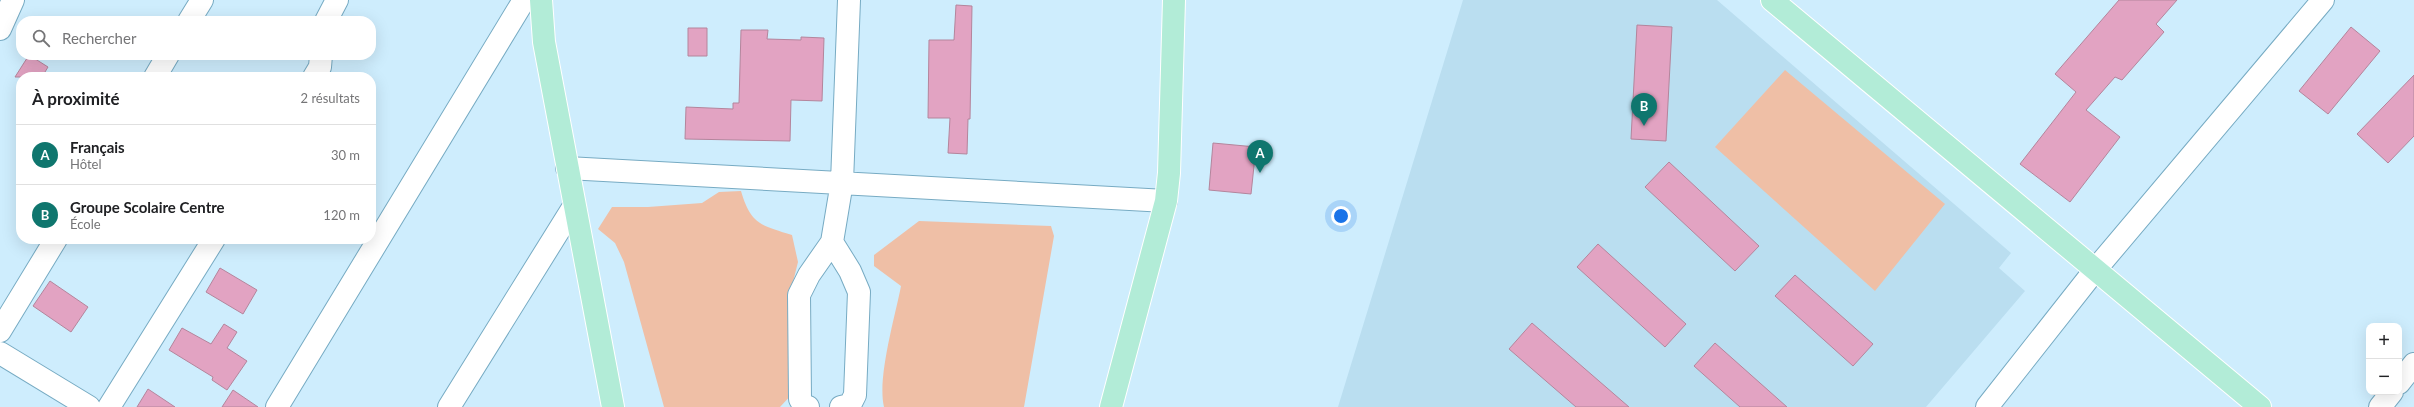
<!DOCTYPE html>
<html lang="fr">
<meta charset="utf-8">
<style>
:root{--surface:#fff;--page:#f2f2f2;--text:#202124;--muted:#757577;--line:#e0e0e0;--accent:#0f766e}
body{margin:0;font-family:Lato,sans-serif;background:var(--page);color:var(--text)}
.controls{position:absolute;right:12px;bottom:12px;display:grid;overflow:hidden;border-radius:8px;box-shadow:0 4px 16px #0002}
.controls button{width:36px;height:36px;display:grid;place-items:center;padding:0;border:0;border-bottom:1px solid var(--line);background:var(--surface);color:var(--text);font:20px sans-serif}
.you{position:absolute;left:1341px;top:216px;width:14px;height:14px;margin:-10px;border:3px solid #fff;border-radius:50%;background:#1a73e8;box-shadow:0 0 0 6px #1a73e833}
.badge{display:grid;place-items:center;width:26px;height:26px;border-radius:50%;background:var(--accent);color:#fff;font-size:13px;font-weight:700}
.pin{position:absolute;translate:-50% -33px;filter:drop-shadow(0 1px 2px #0008)}
.pin::after{content:'';position:absolute;top:21px;width:14px;height:12px;background:inherit;clip-path:polygon(0 0,100% 0,50% 100%)}
.list{margin:0;padding:0;list-style:none}
h2{display:flex;justify-content:space-between;align-items:center;height:52px;margin:0;padding:0 16px;font-size:17px}
h2 small{font-size:13px;font-weight:400;color:var(--muted)}
.list li{display:grid;grid-template-columns:26px 1fr auto;gap:12px;align-items:center;box-sizing:border-box;height:60px;padding:0 16px;border-top:1px solid var(--line)}
.list b{display:block;font-size:15px;white-space:nowrap}
.list p{margin:0;font-size:13px;white-space:nowrap;color:var(--muted)}
.list em{font-size:13px;font-style:normal;color:var(--muted)}
.icon{flex:none;width:22px;height:22px;fill:none;stroke:currentColor;stroke-width:2;stroke-linecap:round;stroke-linejoin:round}
.map{position:relative;flex:none;width:2414px;height:407px;overflow:hidden}
.search{position:absolute;background:var(--surface);box-shadow:0 4px 16px #0002;left:16px;top:16px;width:360px;height:44px;display:flex;align-items:center;gap:10px;box-sizing:border-box;padding:0 14px;border-radius:16px;color:var(--muted);font-size:15px}
.panel{position:absolute;background:var(--surface);box-shadow:0 4px 16px #0002;left:16px;top:72px;width:360px;height:172px;border-radius:16px}
.map>svg:first-child{display:block}
.built{fill:#badef0}
.green{fill:#efbfa6}
.building{fill:#e2a3c2;stroke:#b4859c}
.lines{fill:none;stroke-linecap:round;stroke-linejoin:round}
.minor-casing{stroke:#77abc3;stroke-width:24}
.major-casing{stroke:#fff;stroke-width:24}
.minor{stroke:#fff;stroke-width:22}
.major{stroke:#b2ecd7;stroke-width:22}
</style>
<div class="map">
<svg width="2414" height="407" viewBox="0 0 2414 407">
<rect width="100%" height="100%" fill="#ceedfd"/>
<path class="built" d="M 1463,0 L 1717,0 L 2011,253 L 1999,268 L 2025,291 L 1926,407 L 1338,407 Z"/>
<path class="green" d="M 1785,70 L 1945,204 L 1875,291 L 1715,147 Z
M 741,191 C 751,225 761,225 792,235 L 798,262 L 793,282 L 794,392 L 780,407 L 664,407 L 624,262 L 615,243 L 598,229 L 612,207 L 648,207 L 702,203 L 719,192 Z
M 919,221 L 1051,226 L 1054,236 L 1024,407 L 884,407 C 877,378 895,317 901,286 L 874,266 L 874,255 Z"/>
<path class="building" d="M 2119,0 L 2177,0 L 2156,24 L 2164,32 L 2122,80 L 2115,77 L 2086,110 L 2120,137 L 2070,202 L 2020,164 L 2076,92 L 2055,74 Z
M 956,5 L 972,6 L 970,119 L 968,119 L 967,154 L 948,153 L 950,118 L 928,118 L 929,40 L 954,40 Z
M 1637,25 L 1672,27 L 1666,141 L 1631,139 Z
M 2351,27 L 2380,51 L 2328,114 L 2299,91 Z
M 688,28 L 707,28 L 707,56 L 688,56 Z
M 741,30 L 768,30 L 767,39 L 801,40 L 801,37 L 824,38 L 822,101 L 791,100 L 790,141 L 685,139 L 686,107 L 733,109 L 733,103 L 739,103 Z
M 29,55 L 48,67 L 42,77 L 15,77 Z
M 2414,75 L 2414,136 L 2388,163 L 2357,134 Z
M 1213,143 L 1256,147 L 1251,194 L 1209,190 Z
M 1669,162 L 1759,246 L 1735,271 L 1645,187 Z
M 1598,244 L 1686,324 L 1665,347 L 1577,267 Z
M 220,268 L 257,290 L 243,314 L 206,292 Z
M 1795,275 L 1873,344 L 1853,366 L 1775,296 Z
M 50,281 L 88,307 L 71,332 L 33,306 Z
M 1532,323 L 1629,407 L 1576,407 L 1509,349 Z
M 224,324 L 237,332 L 227,348 L 247,361 L 227,390 L 212,380 L 213,377 L 169,350 L 182,328 L 211,344 Z
M 1715,343 L 1787,407 L 1740,407 L 1694,366 Z
M 148,389 L 175,407 L 137,407 Z
M 233,390 L 258,407 L 222,407 Z"/>
<g class="lines">
<defs>
<path id="minor" d="M 189,21 L 202,0
M 326,21 L 337,0
M 0,29 L 13,0
M 155,77 L 168,55
M 314,77 L 320,67 L 321,55
M 567,168 L 1166,201
M 832,242 L 850,271 L 859,292 L 855,395 L 850,405 L 841,407
M 0,331 L 56,239
M 0,353 L 89,407
M 2399,383 L 2414,364
M 109,407 L 214,239
M 277,407 L 524,0
M 449,407 L 574,206
M 808,407 L 804,406 L 800,399 L 799,295 L 809,275 L 832,242 L 842,182 L 849,0
M 1987,407 L 2095,270 L 2323,0
M 2380,407 L 2392,392"/>
<path id="major" d="M 541,0 L 544,42 L 613,407
M 1772,0 L 2260,407
M 1111,407 L 1166,201 L 1169,173 L 1174,0"/>
</defs>
<use href="#minor" class="minor-casing"/>
<use href="#major" class="major-casing"/>
<use href="#minor" class="minor"/>
<use href="#major" class="major"/>
</g>
</svg>
<div class="controls">
<button>+</button>
<button>−</button>
</div>
<div class="you"></div>
<div class="pin badge" style="left:1260px;top:173px">A</div>
<div class="pin badge" style="left:1644px;top:126px">B</div>
<div class="search"><svg class="icon" aria-label="search" viewBox="0 0 24 24"><circle cx="10" cy="10" r="6"/><path d="M15 15l6 6"/></svg>Rechercher</div>
<section class="panel">
<h2>À proximité<small>2 résultats</small></h2>
<ul class="list">
<li><span class="badge">A</span><div><b>Français</b><p>Hôtel</p></div><em>30 m</em></li>
<li><span class="badge">B</span><div><b>Groupe Scolaire Centre</b><p>École</p></div><em>120 m</em></li>
</ul>
</section>
</div>
